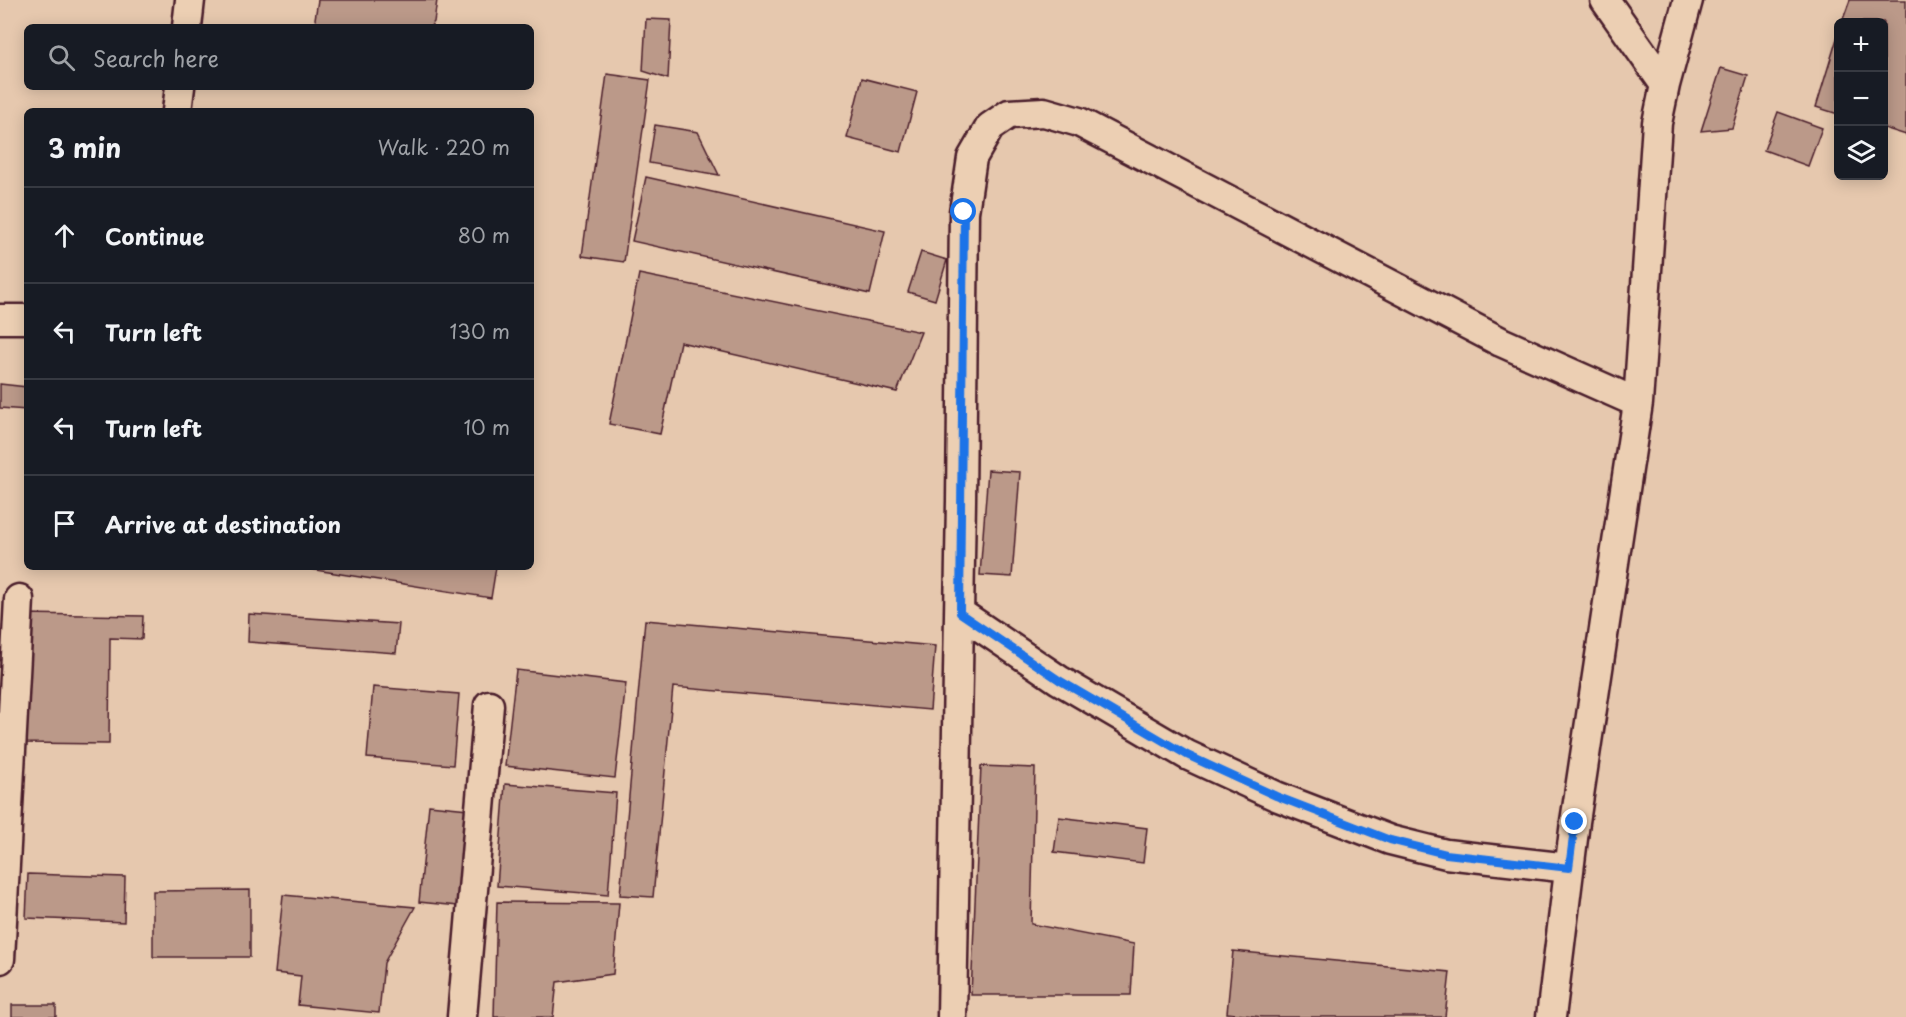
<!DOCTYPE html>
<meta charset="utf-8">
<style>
:root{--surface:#171b24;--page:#20242c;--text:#f1f3f6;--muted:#9ea1a6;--line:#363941}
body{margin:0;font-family:"Playpen Sans",sans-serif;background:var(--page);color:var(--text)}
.controls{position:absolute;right:18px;top:18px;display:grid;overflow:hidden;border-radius:9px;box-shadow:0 3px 15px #0003}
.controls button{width:54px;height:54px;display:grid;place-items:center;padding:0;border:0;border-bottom:2px solid var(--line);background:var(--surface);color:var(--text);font:30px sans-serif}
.stop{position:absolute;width:18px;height:18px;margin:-14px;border:4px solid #1a73e8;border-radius:50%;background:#fff}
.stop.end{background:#1a73e8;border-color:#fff;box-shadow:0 2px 6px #0008}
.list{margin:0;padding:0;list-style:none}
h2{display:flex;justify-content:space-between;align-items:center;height:78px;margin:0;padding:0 24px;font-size:26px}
h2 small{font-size:20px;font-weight:400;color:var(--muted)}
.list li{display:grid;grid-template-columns:39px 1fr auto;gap:18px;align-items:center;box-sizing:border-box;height:96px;padding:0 24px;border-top:2px solid var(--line)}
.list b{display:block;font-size:22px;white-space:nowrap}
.list em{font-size:20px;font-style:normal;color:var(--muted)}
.icon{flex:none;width:33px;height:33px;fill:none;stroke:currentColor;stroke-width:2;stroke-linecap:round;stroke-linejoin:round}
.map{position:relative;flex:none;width:1906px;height:1017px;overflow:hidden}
.search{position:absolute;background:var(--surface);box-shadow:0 3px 15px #0003;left:24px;top:24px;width:510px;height:66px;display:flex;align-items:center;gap:15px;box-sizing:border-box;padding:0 21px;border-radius:9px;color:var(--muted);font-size:22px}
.panel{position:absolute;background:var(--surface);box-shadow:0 3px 15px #0003;left:24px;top:108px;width:510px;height:462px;border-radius:9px}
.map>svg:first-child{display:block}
.building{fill:#bb9989;stroke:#4a1f2b;stroke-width:1.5}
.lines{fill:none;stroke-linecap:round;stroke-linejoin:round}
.street-casing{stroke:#4a1f2b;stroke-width:33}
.street{stroke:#eccfb3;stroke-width:28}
.route{stroke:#1a73e8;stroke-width:8}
</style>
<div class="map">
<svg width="1906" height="1017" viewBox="0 0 1906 1017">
<rect width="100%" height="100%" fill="#e6c8ae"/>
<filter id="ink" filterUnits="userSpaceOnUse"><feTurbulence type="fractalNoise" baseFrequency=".0167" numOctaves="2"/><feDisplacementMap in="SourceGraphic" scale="12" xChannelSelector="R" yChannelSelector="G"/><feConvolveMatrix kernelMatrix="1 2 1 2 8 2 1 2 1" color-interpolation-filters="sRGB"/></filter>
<g filter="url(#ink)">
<path class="building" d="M 318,0 L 437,0 L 434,22 L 430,27 L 318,27 L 315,19 Z
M 1850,0 L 1906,0 L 1906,135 L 1884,128 L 1884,22 L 1842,22 Z
M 646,19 L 671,20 L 668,79 L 643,71 Z
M 1838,35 L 1838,114 L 1816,107 Z
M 1721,68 L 1748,76 L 1732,128 L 1701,131 Z
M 607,74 L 650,80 L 624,262 L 582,256 Z
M 862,78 L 917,92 L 901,152 L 847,138 Z
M 1778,112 L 1822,128 L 1808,166 L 1764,150 Z
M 655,125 L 698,132 L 719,175 L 649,163 Z
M 646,177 L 885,231 L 870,294 L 632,241 Z
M 921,252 L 947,260 L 935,300 L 908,292 Z
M 639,274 L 921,332 L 897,392 L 680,342 L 660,434 L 609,424 Z
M 0,384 L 27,387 L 27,410 L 0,408 Z
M 988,470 L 1020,472 L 1012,577 L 980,575 Z
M 297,567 L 496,567 L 491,598 Z
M 25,614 L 143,616 L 142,639 L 110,638 L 109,744 L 23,743 Z
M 249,614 L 399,624 L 396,653 L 248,642 Z
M 645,620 L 935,646 L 930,710 L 673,687 L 653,897 L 620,895 Z
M 516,670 L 626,683 L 615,778 L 505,766 Z
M 373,687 L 459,694 L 453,765 L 367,758 Z
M 981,766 L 1035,768 L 1031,924 L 1134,944 L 1131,995 L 971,995 Z
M 505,784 L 616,793 L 608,895 L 497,886 Z
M 429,805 L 468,809 L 458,906 L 419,902 Z
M 1059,817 L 1147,828 L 1143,863 L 1054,852 Z
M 28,874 L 125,877 L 124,922 L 26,918 Z
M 250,890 L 250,957 L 153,957 L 153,891 Z
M 283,895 L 415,907 L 384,963 L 379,1013 L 298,1005 L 301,976 L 275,973 Z
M 497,902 L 619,903 L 613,974 L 557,982 L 553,1017 L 494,1017 Z
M 1233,951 L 1450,972 L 1445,1017 L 1262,1017 L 1227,1013 Z
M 12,1005 L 56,1005 L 56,1017 L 12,1017 Z"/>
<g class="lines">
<defs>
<path id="street" d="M 1605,0 L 1665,85
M 187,27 L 190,0
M 177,111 L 180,87
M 0,319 L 27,319
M 960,613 L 1059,680 L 1187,755 L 1276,796 L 1390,840 L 1446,854 L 1569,868
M 0,959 L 19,599
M 462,1017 L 489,705
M 952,1017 L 961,501 L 964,212 L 972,158 L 990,127 L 1009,114 L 1044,112 L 1079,122 L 1501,342 L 1638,403
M 1551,1017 L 1575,822 L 1638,403 L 1657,123 L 1665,85 L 1688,0"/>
</defs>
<use href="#street" class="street-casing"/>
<use href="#street" class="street"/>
</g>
</g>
<g class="lines" filter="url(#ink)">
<path class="route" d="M 964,212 L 960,613 L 1059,680 L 1187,755 L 1276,796 L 1390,840 L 1446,854 L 1569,868 L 1575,822"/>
</g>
</svg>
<div class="controls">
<button>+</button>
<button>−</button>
<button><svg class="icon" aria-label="layers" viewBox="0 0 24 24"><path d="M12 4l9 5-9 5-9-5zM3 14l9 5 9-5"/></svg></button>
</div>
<div class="stop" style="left:964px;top:212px"></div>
<div class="stop end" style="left:1575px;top:822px"></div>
<div class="search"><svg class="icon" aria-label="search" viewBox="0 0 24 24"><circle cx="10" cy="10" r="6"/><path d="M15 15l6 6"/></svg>Search here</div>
<section class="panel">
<h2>3 min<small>Walk · 220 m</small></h2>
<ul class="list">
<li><svg class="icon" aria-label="ahead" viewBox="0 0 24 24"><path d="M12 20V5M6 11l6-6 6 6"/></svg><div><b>Continue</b></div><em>80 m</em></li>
<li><svg class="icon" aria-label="left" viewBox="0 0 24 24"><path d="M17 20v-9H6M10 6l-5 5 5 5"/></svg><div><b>Turn left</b></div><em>130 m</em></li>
<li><svg class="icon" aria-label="left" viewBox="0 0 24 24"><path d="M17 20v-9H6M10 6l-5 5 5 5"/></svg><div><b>Turn left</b></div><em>10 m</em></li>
<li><svg class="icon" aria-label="arrive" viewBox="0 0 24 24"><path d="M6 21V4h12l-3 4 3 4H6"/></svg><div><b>Arrive at destination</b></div></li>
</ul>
</section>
</div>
